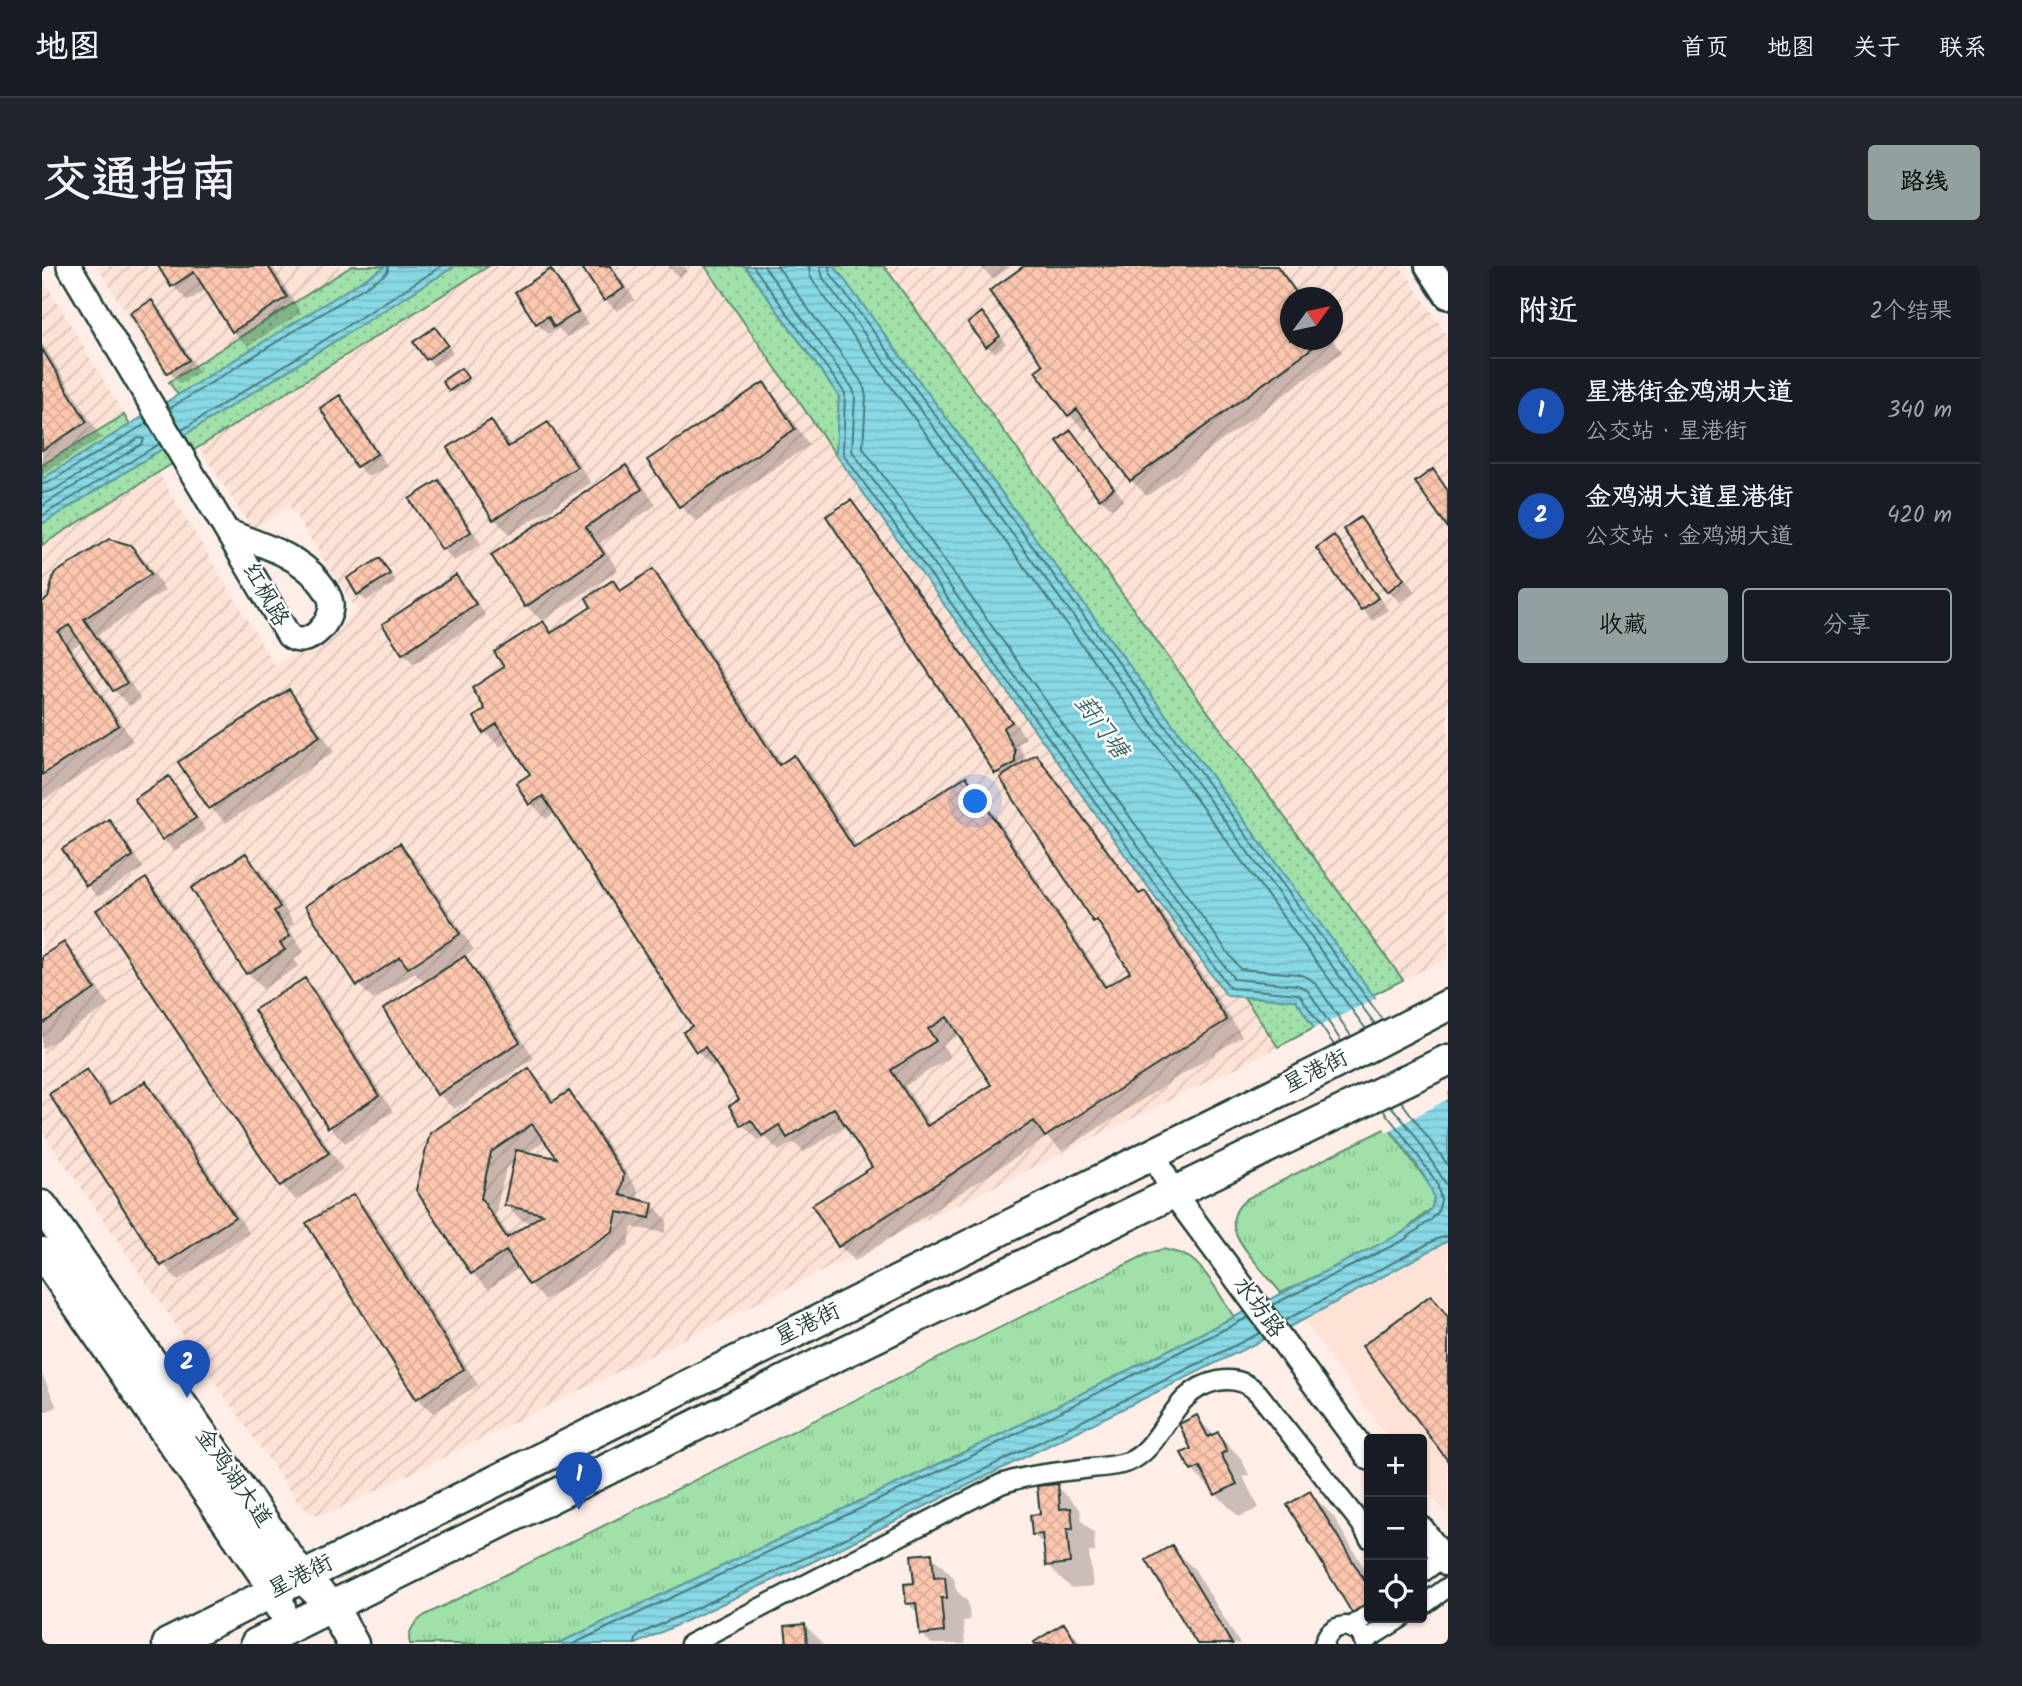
<!DOCTYPE html>
<html lang="zh">
<meta charset="utf-8">
<style>
:root{--surface:#171b24;--page:#20242c;--text:#f1f3f6;--muted:#9ea1a6;--line:#363941;--accent:#92a19f}
body{margin:0;font-family:Kalam,"LXGW WenKai TC",sans-serif;background:var(--page);color:var(--text)}
.controls{position:absolute;right:21px;bottom:21px;display:grid;overflow:hidden;border-radius:7px;box-shadow:0 2px 5px #0004}
.controls button{width:63px;height:63px;display:grid;place-items:center;padding:0;border:0;border-bottom:2px solid var(--line);background:var(--surface);color:var(--text);font:35px sans-serif}
.compass{position:absolute;left:1238px;top:21px;width:63px;height:63px;border-radius:50%;background:var(--surface);box-shadow:0 2px 5px #0004;rotate:57deg}
.you{position:absolute;left:934px;top:536px;width:24px;height:24px;margin:-18px;border:5px solid #fff;border-radius:50%;background:#1a73e8;box-shadow:0 0 0 10px #1a73e833}
.badge{display:grid;place-items:center;width:46px;height:46px;border-radius:50%;background:var(--accent);color:#fff;font-size:23px;font-weight:700}
.pin{position:absolute;translate:-50% -58px;filter:drop-shadow(0 2px 4px #0008)}
.pin::after{content:'';position:absolute;top:37px;width:24px;height:21px;background:inherit;clip-path:polygon(0 0,100% 0,50% 100%)}
.list{margin:0;padding:0;list-style:none}
h2{display:flex;justify-content:space-between;align-items:center;height:91px;margin:0;padding:0 28px;font-size:30px}
h2 small{font-size:23px;font-weight:400;color:var(--muted)}
.list li{display:grid;grid-template-columns:46px 1fr auto;gap:21px;align-items:center;box-sizing:border-box;height:105px;padding:0 28px;border-top:2px solid var(--line)}
.list b{display:block;font-size:26px;white-space:nowrap}
.list p{margin:0;font-size:23px;white-space:nowrap;color:var(--muted)}
.list em{font-size:23px;font-style:normal;color:var(--muted)}
.actions{display:flex;gap:14px;padding:21px 28px}
.actions a{flex:1;padding:16px 0;border:2px solid var(--accent);border-radius:7px;text-align:center;font-size:24px;color:var(--accent)}
.actions .main{background:var(--accent);color:#111}
.icon{flex:none;width:38px;height:38px;fill:none;stroke:currentColor;stroke-width:2;stroke-linecap:round;stroke-linejoin:round}
.map{position:relative;flex:none;width:1406px;height:1378px;overflow:hidden;border-radius:7px}
header{display:flex;align-items:center;gap:42px;box-sizing:border-box;height:98px;padding:0 35px;background:var(--surface);border-bottom:2px solid var(--line)}
header strong{font-size:33px}
nav{display:flex;gap:38px;margin-inline-start:auto;font-size:24px}
.intro{display:flex;align-items:center;justify-content:space-between;box-sizing:border-box;height:168px;padding:0 42px}
h1{margin:0;font-size:49px}
.button{padding:18px 32px;border-radius:7px;background:var(--accent);color:#111;font-size:24px;font-weight:700}
main{display:flex;gap:42px;padding:0 42px}
aside{flex:1;background:var(--surface);border-radius:7px;box-shadow:0 2px 5px #0004}
.map>svg:first-child{display:block}
.built{fill:#fee2d6}
.industrial{fill:url(#industrial-furrows);fill-rule:evenodd}
.grass{fill:url(#grass-dots);stroke:#608e6e;stroke-width:2}
.park{fill:url(#park-tufts);stroke:#608e6e;stroke-width:2}
.water{fill:url(#water-rules);stroke:#5e9a9e;stroke-width:2}
.pier{fill:#feeee7}
.shadow{fill:#0003;fill-rule:evenodd}
.lines{fill:none;stroke-linecap:round;stroke-linejoin:round}
.shore{stroke:#497b7b;stroke-width:2}
.building{fill:url(#building-cross-hatch);stroke:#1f3d34;stroke-width:2;fill-rule:evenodd}
.minor-casing{stroke:#1f3d34;stroke-width:23}
.tertiary-casing{stroke:#1f3d34;stroke-width:28}
.secondary-casing{stroke:#1f3d34;stroke-width:32}
.primary-casing{stroke:#1f3d34;stroke-width:35}
.minor{stroke:#fff;stroke-width:18}
.tertiary{stroke:#fff;stroke-width:23}
.secondary{stroke:#fff;stroke-width:26}
.primary{stroke:#fff;stroke-width:30}
.labels{text-anchor:middle;dominant-baseline:central;stroke-width:5;stroke-linejoin:round;paint-order:stroke}
.street-label{font-size:23px;fill:#1f3d34;stroke:#fff}
.water-label{font-size:24px;font-style:italic;fill:#396460;stroke:#fff}
</style>
<header>
<strong>地图</strong>
<nav><a>首页</a><a>地图</a><a>关于</a><a>联系</a></nav>
</header>
<div class="intro"><h1>交通指南</h1><a class="button">路线</a></div>
<main>
<div class="map">
<svg width="1406" height="1378" viewBox="0 0 1406 1378">
<defs>
<pattern id="industrial-furrows" width="10" height="10" patternUnits="userSpaceOnUse" patternTransform="scale(1.75)"><rect width="10" height="10" fill="#fee2d6"/><path d="M-1 1l2-2M0 10L10 0M9 11l2-2" fill="none" stroke="#d9c3b8"/></pattern>
<pattern id="grass-dots" width="8" height="8" patternUnits="userSpaceOnUse" patternTransform="scale(1.75)"><rect width="8" height="8" fill="#a0e0a9"/><path d="M2 2h.1M6 6h.1" fill="none" stroke="#89c192" stroke-width="1.8" stroke-linecap="round"/></pattern>
<pattern id="park-tufts" width="24" height="20" patternUnits="userSpaceOnUse" patternTransform="scale(1.75)"><rect width="24" height="20" fill="#a0e0a9"/><path d="M3 7l-1-3M5 7V3M7 7l1-3M15 17l-1-3M17 17v-4M19 17l1-3" fill="none" stroke="#89c192"/></pattern>
<pattern id="water-rules" width="6" height="5" patternUnits="userSpaceOnUse" patternTransform="scale(1.75)"><rect width="6" height="5" fill="#88d8e5"/><path d="M0 2.5h6" fill="none" stroke="#75bac5"/></pattern>
<pattern id="building-cross-hatch" width="8" height="8" patternUnits="userSpaceOnUse" patternTransform="scale(1.75)"><rect width="8" height="8" fill="#fdc6af"/><path d="M0 0l8 8M0 8l8-8" fill="none" stroke="#d8ab97"/></pattern>
</defs>
<rect width="100%" height="100%" fill="#feeee7"/>
<filter id="ink" filterUnits="userSpaceOnUse"><feTurbulence type="fractalNoise" baseFrequency=".0143" numOctaves="2"/><feDisplacementMap in="SourceGraphic" scale="14" xChannelSelector="R" yChannelSelector="G"/><feConvolveMatrix kernelMatrix="1 2 1 2 8 2 1 2 1" color-interpolation-filters="sRGB"/></filter>
<g filter="url(#ink)">
<path class="built" d="M 1406,975 L 1406,1252 L 1380,1217 L 1380,1173 L 1347,1173 L 1261,1054 Z"/>
<path class="industrial" d="M 55,0 L 310,0 L 127,116 Z
M 447,0 L 663,0 L 794,189 L 1185,730 L 1202,731 L 1236,781 L 290,1246 L 276,1249 L 268,1247 L 255,1235 L 0,865 L 0,279 L 116,206 L 233,400 L 316,346 L 247,240 L 210,263 L 157,181 Z
M 842,0 L 1359,0 L 1406,71 L 1406,692 L 1361,714 ZM 1248,32 L 1290,32 L 1290,74 L 1248,74 Z
M 0,11 L 82,149 L 0,199 Z"/>
<path class="grass" d="M 310,0 L 344,0 L 136,129 L 127,116 Z
M 413,0 L 447,0 L 0,279 L 0,258 Z
M 663,0 L 703,0 L 797,130 L 794,189 Z
M 792,0 L 842,0 L 1361,714 L 1331,729 Z
M 82,149 L 88,159 L 0,213 L 0,199 Z
M 1202,731 L 1254,734 L 1272,762 L 1236,781 Z"/>
<path class="park" d="M 1346,861 L 1389,921 L 1392,930 L 1390,942 L 1359,968 L 1239,1027 C 1231,1017 1222,1007 1214,997 C 1198,977 1177,953 1206,932 Z
M 1121,983 C 1129,985 1140,987 1148,992 C 1165,1004 1180,1033 1192,1051 L 937,1179 L 515,1378 L 368,1378 C 364,1365 373,1356 383,1349 L 1105,988 Z"/>
<path class="water" d="M 344,0 L 413,0 L 0,258 L 0,213 Z
M 703,0 L 792,0 L 1331,729 L 1406,827 L 1406,975 L 1261,1054 L 768,1297 L 594,1378 L 515,1378 L 937,1179 L 1358,968 C 1369,960 1391,949 1392,934 C 1393,911 1313,822 1296,798 C 1281,777 1268,756 1254,734 L 1185,730 L 794,189 L 797,130 Z"/>
<path class="pier" d="M 1337,731 L 1406,821 L 1406,833 L 1345,866 L 1294,801 L 1269,764 Z"/>
<path class="shadow" d="M 119,0 L 230,0 L 259,47 L 206,80 L 191,65 L 165,23 L 146,35 L 131,20 Z
M 541,0 L 570,0 L 593,34 L 575,45 L 563,34 Z
M 626,0 L 642,0 L 645,6 L 637,11 Z
M 938,0 L 969,0 L 951,13 Z
M 985,0 L 1237,0 L 1260,32 L 1248,32 L 1248,74 L 1290,73 L 1300,86 L 1105,230 L 1089,214 L 1049,160 L 1043,164 L 1027,149 L 1004,99 Z
M 509,5 L 520,17 L 546,58 L 525,71 L 516,62 L 506,68 L 495,57 Z
M 110,36 L 121,47 L 157,106 L 138,118 L 127,106 L 90,48 Z
M 947,56 L 964,78 L 953,87 L 945,80 Z
M 393,63 L 411,87 L 392,100 L 385,93 Z
M 0,77 L 59,172 L 0,209 Z
M 422,107 L 427,116 L 411,127 L 408,124 Z
M 721,118 L 737,134 L 767,179 L 654,255 L 638,240 Z
M 298,131 L 309,143 L 345,200 L 327,211 L 315,200 Z
M 449,157 L 464,172 L 470,181 L 506,158 L 521,173 L 549,217 L 468,268 L 452,253 Z
M 1029,167 L 1040,178 L 1082,234 L 1070,243 L 1058,232 Z
M 584,201 L 599,217 L 614,239 L 558,277 L 576,304 L 500,355 L 484,340 Z
M 397,216 L 408,228 L 439,278 L 412,295 L 401,283 Z
M 809,237 L 824,252 L 984,472 L 976,478 L 985,496 L 994,491 L 1010,506 L 1099,629 L 1102,627 L 1118,643 L 1200,770 L 1020,885 L 1005,871 L 813,995 L 798,980 L 832,902 L 805,859 L 762,886 L 751,876 L 737,885 L 722,870 L 716,874 L 701,859 L 699,834 L 676,798 L 671,801 L 655,785 L 644,767 L 652,761 L 514,546 L 504,553 L 489,537 L 490,509 L 468,475 L 458,481 L 443,466 L 446,444 L 464,402 L 501,357 L 511,367 L 551,341 L 571,316 L 580,325 L 611,305 L 626,321 L 741,499 L 752,491 L 768,507 L 816,582 L 924,512 L 939,528 L 1066,721 L 1090,706 L 1066,669 L 1053,655 L 961,512 L 955,507 ZM 918,768 L 951,819 L 889,860 L 863,820 L 908,791 L 901,779 Z
M 1318,253 L 1329,265 L 1373,326 L 1358,336 L 1346,325 Z
M 1291,272 L 1303,283 L 1346,344 L 1331,355 L 1320,343 L 1277,282 Z
M 88,280 L 104,296 L 123,324 L 56,369 L 99,433 L 88,440 L 72,424 L 40,376 L 30,382 L 91,475 L 0,535 L 0,338 Z
M 338,294 L 345,301 L 354,316 L 324,335 L 317,328 Z
M 414,311 L 426,323 L 444,350 L 372,398 L 361,387 Z
M 247,425 L 262,441 L 292,486 L 184,557 L 169,542 Z
M 127,513 L 138,524 L 164,564 L 132,585 L 121,573 Z
M 67,555 L 78,566 L 101,602 L 56,631 L 45,619 Z
M 358,580 L 374,595 L 432,684 L 421,691 L 438,708 L 492,792 L 412,843 L 397,828 L 384,718 L 373,707 L 331,734 L 316,718 Z
M 203,589 L 219,605 L 252,657 L 246,661 L 262,686 L 252,693 L 257,700 L 221,723 L 206,707 L 151,622 Z
M 103,614 L 119,629 L 301,903 L 254,934 L 239,918 Z
M 22,678 L 37,693 L 67,739 L 0,783 L 0,690 Z
M 263,714 L 278,730 L 351,846 L 303,877 L 288,861 L 214,744 Z
M 487,804 L 502,820 L 513,836 L 527,827 L 542,843 L 597,926 L 595,935 L 610,938 L 625,954 L 623,967 L 590,961 L 586,980 L 503,1034 L 488,1018 L 477,1002 L 446,1023 L 430,1007 L 376,924 ZM 504,874 L 519,895 L 484,888 ZM 474,895 L 464,939 L 479,954 L 491,957 L 469,972 L 453,949 L 464,902 Z
M 44,805 L 60,820 L 71,838 L 104,817 L 119,832 L 207,967 L 136,1014 L 121,998 Z
M 311,930 L 327,945 L 436,1119 L 391,1147 L 375,1132 Z
M 0,1108 L 15,1141 L 0,1147 Z
M 1154,1151 L 1173,1170 L 1175,1168 L 1199,1192 L 1207,1209 L 1201,1211 L 1217,1242 L 1197,1251 L 1150,1204 Z
M 1015,1220 L 1038,1243 L 1040,1255 L 1052,1267 L 1053,1286 L 1047,1286 L 1051,1320 L 1029,1322 L 1006,1299 L 1003,1280 L 991,1268 Z
M 1268,1227 L 1291,1250 L 1327,1310 L 1327,1352 L 1353,1352 L 1335,1369 L 1311,1346 Z
M 1130,1281 L 1153,1304 L 1198,1378 L 1157,1378 Z
M 889,1289 L 912,1312 L 914,1324 L 926,1336 L 928,1354 L 921,1355 L 923,1378 L 890,1378 L 879,1368 L 878,1349 L 865,1337 Z
M 763,1359 L 781,1378 L 747,1378 Z
M 1022,1359 L 1041,1378 L 995,1378 Z"/>
<g class="lines">
<path class="shore" d="M 711,0 L 803,127 L 801,188 L 1188,722 L 1257,728 L 1292,779
M 722,0 L 811,123 L 813,131 L 810,185 L 1192,713 L 1255,719 L 1261,721 L 1267,726 L 1299,775
M 735,0 L 821,118 L 824,131 L 821,182 L 1198,703 L 1256,708 L 1267,712 L 1275,719 L 1309,770
M 767,0 L 768,10 L 773,18 L 1324,763
M 778,0 L 781,12 L 1333,758
M 787,0 L 788,7 L 1341,754
M 127,143 L 342,9 L 346,5 L 346,0
M 140,164 L 400,0
M 0,218 L 6,217 L 105,157
M 0,227 L 10,225 L 97,172 L 102,173 L 100,178 L 0,240
M 0,250 L 117,178
M 1359,835 L 1406,899
M 1349,840 L 1372,868 L 1406,921
M 1230,1039 L 1362,974 L 1390,953 L 1396,946 L 1399,934 L 1395,917 L 1364,873 L 1341,844
M 1242,1055 L 1395,973 L 1406,970
M 531,1378 L 940,1185 L 1207,1051
M 593,1378 L 594,1373 L 598,1368 L 765,1291 L 1218,1067"/>
</g>
<path class="building" d="M 116,0 L 226,0 L 245,31 L 190,66 L 152,6 L 129,21 Z
M 539,0 L 568,0 L 582,22 L 562,35 Z
M 982,0 L 1235,0 L 1258,32 L 1248,32 L 1248,74 L 1281,74 L 1088,215 L 1035,143 L 1026,150 L 993,105 L 1001,99 L 947,25 Z
M 509,3 L 536,46 L 512,61 L 506,50 L 494,58 L 473,26 Z
M 110,34 L 147,94 L 125,107 L 88,47 Z
M 940,46 L 958,70 L 944,81 L 926,57 Z
M 393,61 L 406,79 L 384,94 L 371,76 Z
M 0,83 L 45,156 L 0,184 Z
M 419,102 L 426,112 L 407,125 L 400,115 Z
M 722,116 L 753,163 L 637,241 L 605,194 Z
M 298,129 L 335,188 L 314,201 L 278,142 Z
M 449,154 L 466,181 L 506,156 L 535,201 L 451,254 L 405,182 Z
M 1029,164 L 1072,222 L 1057,233 L 1015,175 Z
M 584,199 L 600,223 L 544,261 L 562,288 L 483,341 L 449,289 Z
M 1391,203 L 1406,225 L 1406,262 L 1373,216 Z
M 397,214 L 429,266 L 400,284 L 367,233 Z
M 809,234 L 970,456 L 961,462 L 973,484 L 973,497 L 953,508 L 784,250 Z
M 1318,251 L 1362,313 L 1345,326 L 1301,263 Z
M 1292,269 L 1336,332 L 1319,344 L 1274,282 Z
M 67,273 L 89,279 L 109,308 L 42,353 L 85,417 L 71,425 L 27,359 L 16,366 L 77,459 L 0,509 L 0,336 L 6,332 L 12,308 Z
M 338,292 L 348,308 L 315,329 L 305,312 Z
M 611,303 L 737,499 L 752,489 L 812,582 L 924,510 L 1063,721 L 1088,706 L 1055,654 L 1051,656 L 958,512 L 994,488 L 1097,628 L 1103,625 L 1185,754 L 1003,871 L 992,855 L 796,981 L 770,939 L 830,901 L 792,842 L 745,872 L 737,859 L 720,870 L 709,854 L 699,860 L 687,840 L 697,834 L 663,781 L 654,786 L 641,766 L 650,760 L 501,530 L 487,539 L 474,517 L 488,508 L 455,458 L 441,467 L 432,451 L 443,443 L 430,422 L 462,401 L 452,386 L 501,355 L 509,367 L 549,341 L 544,332 L 571,314 L 578,325 ZM 905,751 L 949,819 L 885,860 L 849,804 L 894,775 L 886,763 Z
M 414,309 L 434,338 L 360,388 L 340,358 Z
M 247,423 L 278,470 L 167,543 L 136,496 Z
M 127,510 L 154,552 L 120,574 L 92,533 Z
M 67,553 L 91,590 L 44,620 L 20,583 Z
M 358,577 L 418,668 L 366,702 L 358,691 L 315,720 L 263,640 Z
M 204,587 L 238,641 L 232,645 L 248,670 L 238,677 L 243,684 L 204,708 L 149,622 Z
M 104,612 L 287,887 L 238,920 L 54,644 Z
M 22,676 L 53,723 L 0,758 L 0,690 Z
M 423,690 L 478,776 L 395,829 L 341,743 Z
M 263,712 L 337,830 L 286,862 L 212,744 Z
M 487,802 L 510,836 L 527,825 L 582,909 L 578,929 L 611,937 L 608,952 L 575,946 L 571,965 L 487,1019 L 464,985 L 429,1008 L 374,924 L 388,867 ZM 490,858 L 515,892 L 474,884 L 462,939 L 501,948 L 465,972 L 439,932 L 449,886 Z
M 45,803 L 68,838 L 104,815 L 193,951 L 119,1000 L 7,828 Z
M 312,928 L 422,1103 L 374,1133 L 264,957 Z
M 1389,1029 L 1406,1051 L 1406,1195 L 1320,1080 Z
M 1155,1149 L 1166,1171 L 1176,1166 L 1185,1185 L 1179,1188 L 1195,1218 L 1173,1229 L 1158,1201 L 1149,1205 L 1139,1187 L 1149,1183 L 1137,1158 Z
M 1016,1218 L 1018,1243 L 1029,1242 L 1031,1263 L 1025,1263 L 1028,1297 L 1004,1300 L 1000,1268 L 990,1269 L 988,1249 L 998,1248 L 995,1220 Z
M 1268,1225 L 1327,1322 L 1327,1337 L 1310,1347 L 1245,1239 Z
M 1130,1279 L 1190,1378 L 1155,1378 L 1104,1294 Z
M 890,1287 L 892,1312 L 903,1311 L 905,1332 L 899,1332 L 902,1366 L 878,1369 L 874,1337 L 864,1338 L 862,1318 L 872,1317 L 869,1289 Z
M 1022,1357 L 1035,1378 L 993,1378 L 992,1376 Z
M 763,1358 L 765,1378 L 745,1378 L 743,1360 Z"/>
<g class="lines">
<defs>
<path id="minor" d="M 1380,1307 L 1401,1291
M 1380,1340 L 1406,1321
M 1309,1361 L 1327,1348
M 1322,1375 L 1359,1352
M 648,1378 L 959,1218 C 987,1208 1019,1206 1049,1202 C 1061,1201 1075,1200 1086,1196 C 1124,1180 1127,1124 1176,1115 C 1191,1112 1205,1116 1216,1127 L 1319,1258 L 1327,1272
M 1282,1378 C 1285,1366 1292,1361 1304,1360 L 1318,1366 L 1323,1378"/>
<path id="tertiary" d="M 27,0 L 247,370 C 265,384 291,357 289,337 C 288,329 281,320 276,314 C 254,288 217,278 187,266
M 1111,887 L 1132,928 L 1327,1192
M 1380,1263 L 1406,1298"/>
<path id="secondary" d="M 1387,0 L 1406,29"/>
<path id="primary" d="M 0,940 L 260,1311 L 290,1340 L 311,1378
M 0,987 L 233,1324 L 238,1341
M 126,1378 L 1278,805 L 1406,739
M 214,1378 L 769,1102 L 1406,794"/>
</defs>
<use href="#minor" class="minor-casing"/>
<use href="#tertiary" class="tertiary-casing"/>
<use href="#secondary" class="secondary-casing"/>
<use href="#primary" class="primary-casing"/>
<use href="#minor" class="minor"/>
<use href="#tertiary" class="tertiary"/>
<use href="#secondary" class="secondary"/>
<use href="#primary" class="primary"/>
</g>
</g>
<g class="labels">
<g class="street-label">
<text transform="translate(223 329) rotate(60)">红枫路</text>
<text transform="translate(1274 806) rotate(-27)">星港街</text>
<text transform="translate(1216 1042) rotate(54)">水坊路</text>
<text transform="translate(766 1059) rotate(-26)">星港街</text>
<text transform="translate(191 1212) rotate(55)">金鸡湖大道</text>
<text transform="translate(259 1311) rotate(-27)">星港街</text>
</g>
<g class="water-label">
<text transform="translate(1059 461) rotate(54)">葑门塘</text>
</g>
</g>
</svg>
<div class="controls">
<button>+</button>
<button>−</button>
<button><svg class="icon" aria-label="locate" viewBox="0 0 24 24"><circle cx="12" cy="12" r="6"/><path d="M12 2v4M12 18v4M2 12h4M18 12h4"/></svg></button>
</div>
<svg class="compass" viewBox="-18 -18 36 36"><path d="M0-13l5 13h-10z" fill="#e53935"/><path d="M0 13l5-13h-10z" fill="#9ea1a6"/></svg>
<div class="you"></div>
<div class="pin badge" style="left:537px;top:1244px;background:#1a4fb4">1</div>
<div class="pin badge" style="left:145px;top:1132px;background:#1a4fb4">2</div>
</div>
<aside>
<h2>附近<small>2个结果</small></h2>
<ul class="list">
<li><span class="badge" style="background:#1a4fb4">1</span><div><b>星港街金鸡湖大道</b><p>公交站 · 星港街</p></div><em>340 m</em></li>
<li><span class="badge" style="background:#1a4fb4">2</span><div><b>金鸡湖大道星港街</b><p>公交站 · 金鸡湖大道</p></div><em>420 m</em></li>
</ul>
<div class="actions"><a class="main">收藏</a><a>分享</a></div>
</aside>
</main>
